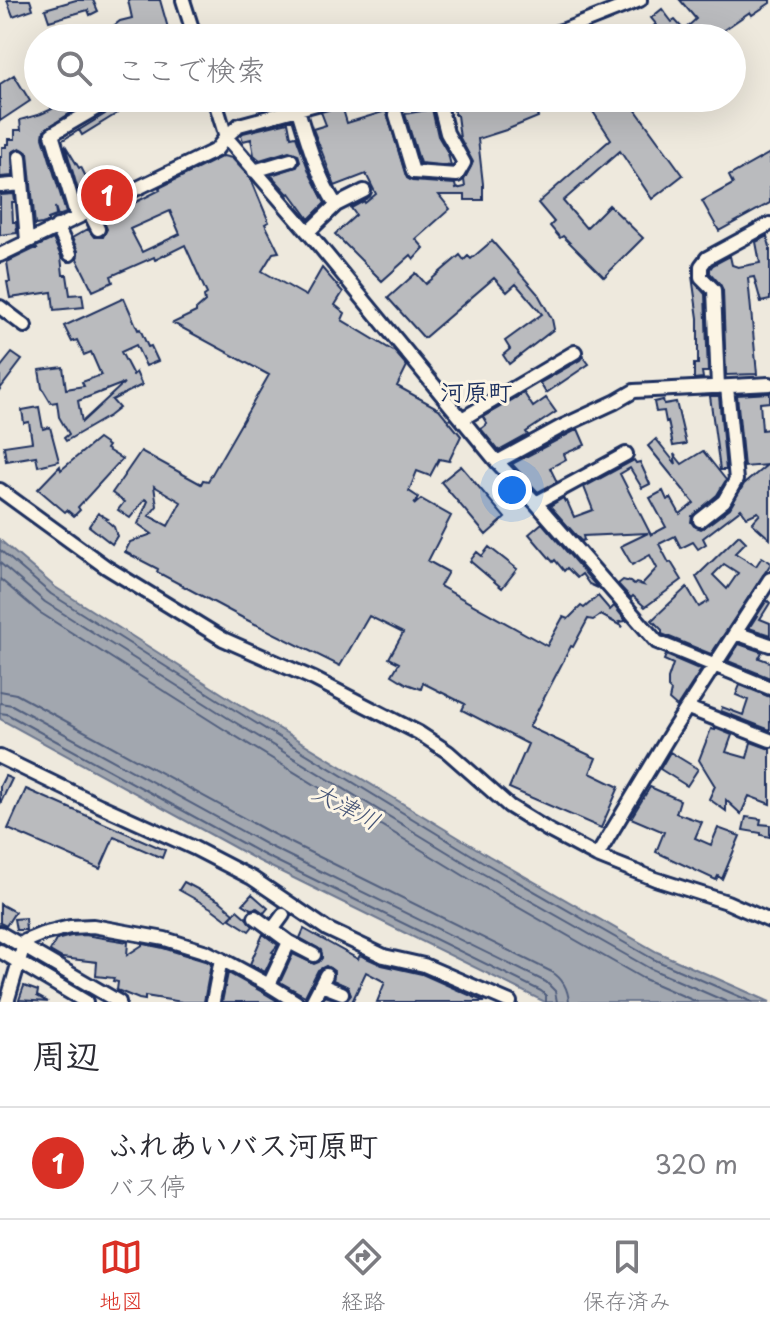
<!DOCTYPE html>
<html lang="ja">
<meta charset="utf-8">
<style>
:root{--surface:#fff;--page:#f7f7f7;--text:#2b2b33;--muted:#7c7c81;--line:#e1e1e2;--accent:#d93025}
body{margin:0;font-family:"Playpen Sans","Klee One",sans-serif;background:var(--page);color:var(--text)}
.you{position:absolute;left:512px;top:490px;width:28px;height:28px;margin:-20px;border:6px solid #fff;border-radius:50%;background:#1a73e8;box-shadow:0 0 0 12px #1a73e833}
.badge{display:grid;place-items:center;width:52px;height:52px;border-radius:50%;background:var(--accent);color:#fff;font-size:26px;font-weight:700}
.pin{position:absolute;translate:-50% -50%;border:4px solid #fff;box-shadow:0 2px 8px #0006}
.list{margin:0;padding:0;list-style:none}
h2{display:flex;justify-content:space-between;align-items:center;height:104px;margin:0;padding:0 32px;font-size:34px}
h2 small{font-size:26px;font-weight:400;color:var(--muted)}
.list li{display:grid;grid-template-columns:52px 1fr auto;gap:24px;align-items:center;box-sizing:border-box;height:112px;padding:0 32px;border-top:2px solid var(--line)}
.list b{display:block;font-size:30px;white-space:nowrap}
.list p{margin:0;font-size:26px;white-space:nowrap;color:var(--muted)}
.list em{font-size:26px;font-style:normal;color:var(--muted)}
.icon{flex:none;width:44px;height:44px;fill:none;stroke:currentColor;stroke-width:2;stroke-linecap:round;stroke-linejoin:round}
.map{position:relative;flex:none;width:770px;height:1002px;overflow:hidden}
.search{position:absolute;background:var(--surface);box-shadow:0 8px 32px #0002;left:24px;right:24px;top:24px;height:88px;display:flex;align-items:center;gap:20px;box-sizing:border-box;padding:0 28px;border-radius:44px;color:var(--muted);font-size:30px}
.sheet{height:216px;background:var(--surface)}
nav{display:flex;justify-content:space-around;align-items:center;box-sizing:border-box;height:112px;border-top:2px solid var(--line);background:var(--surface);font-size:22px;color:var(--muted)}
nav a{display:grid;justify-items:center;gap:4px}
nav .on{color:var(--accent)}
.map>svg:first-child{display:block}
.water{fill:#a2a7af;stroke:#6c778f;stroke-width:2}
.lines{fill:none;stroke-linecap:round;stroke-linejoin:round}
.shore{stroke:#515f7e;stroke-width:2}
.building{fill:#babbbe;stroke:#1b2f5e;stroke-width:2;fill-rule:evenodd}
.minor-casing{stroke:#1b2f5e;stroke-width:18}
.minor{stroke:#fcf5e5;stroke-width:12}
.labels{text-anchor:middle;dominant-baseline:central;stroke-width:6;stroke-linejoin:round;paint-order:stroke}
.neighbourhood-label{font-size:24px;font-weight:bold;fill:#1b2f5e;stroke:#fcf5e5}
.water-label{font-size:24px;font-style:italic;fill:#445376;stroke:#fcf5e5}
</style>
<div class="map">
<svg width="770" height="1002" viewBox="0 0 770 1002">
<rect width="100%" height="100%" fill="#eee9dd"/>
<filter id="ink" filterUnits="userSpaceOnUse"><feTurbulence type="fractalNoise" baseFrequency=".0125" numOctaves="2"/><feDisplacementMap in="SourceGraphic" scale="16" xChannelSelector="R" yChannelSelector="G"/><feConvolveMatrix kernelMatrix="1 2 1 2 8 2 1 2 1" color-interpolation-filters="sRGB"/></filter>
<g filter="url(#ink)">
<path class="water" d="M 0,540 L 55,587 L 237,703 L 489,856 L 657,952 L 770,1002 L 545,1002 L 259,861 L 0,719 Z"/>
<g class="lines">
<path class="shore" d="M 0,550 L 51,594 L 233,709 L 485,863 L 653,959 L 752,1002
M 0,563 L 45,602 L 228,718 L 480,872 L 649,968 L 727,1002
M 0,579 L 39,612 L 222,728 L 474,882 L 642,978 L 697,1002
M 0,691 L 16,694 L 273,834 L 552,972 C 563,979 568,989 569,1002
M 0,703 L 12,705 L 267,845 L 546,982 L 555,991 L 557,1002
M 0,713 L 7,714 L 262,854 L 541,991 L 546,995 L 546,1002"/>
</g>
<path class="building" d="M 7,0 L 30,0 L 33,9 L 13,16 Z
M 76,0 L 93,0 L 98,11 L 90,15 L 88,10 L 49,21 L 45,9 Z
M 128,0 L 160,0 L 168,28 L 161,30 L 163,38 L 98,38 L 120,21 L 132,18 Z
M 680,0 L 770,0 L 770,3 L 752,15 L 750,12 L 712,38 L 639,38 L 656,24 L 651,18 L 662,9 L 672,22 L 675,20 L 684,30 L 696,19 Z
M 14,75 L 30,101 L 0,121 L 0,84 Z
M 46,98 L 79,98 L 83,105 L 44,130 L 43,137 L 66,213 L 58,216 L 55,207 L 56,216 L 48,219 L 48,222 L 42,224 L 35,225 L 28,153 L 20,148 L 12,152 L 13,176 L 0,177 L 0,157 L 2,157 L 2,147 L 6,147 L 6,144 L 9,144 L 9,139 L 15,139 L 15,130 L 21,130 L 20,120 L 41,114 L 52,109 Z
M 457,98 L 530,98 L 538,117 L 506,130 L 478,139 L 483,184 L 483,200 L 465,200 L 465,195 L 439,195 L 450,209 L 416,239 L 424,248 L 414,259 L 411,255 L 382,281 L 335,234 L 356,215 L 351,208 L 364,201 L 365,203 L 376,194 L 366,174 L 335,186 L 313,129 L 326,125 L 321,112 L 342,106 L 347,123 L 386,111 L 407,178 L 412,181 L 455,184 L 456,189 L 465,187 L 464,180 L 473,162 L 460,138 L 457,115 L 455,115 L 453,105 L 458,104 Z
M 584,98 L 627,98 L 683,175 L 652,199 L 620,151 L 563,201 L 586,228 L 609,205 L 643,238 L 604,277 L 563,236 L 560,238 L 550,226 L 554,222 L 538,203 L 611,139 Z
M 114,100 L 121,111 L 82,135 L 79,130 L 63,140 L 105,114 L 108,110 L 109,104 Z
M 432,109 L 438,136 L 448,153 L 451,166 L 420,163 L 405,114 Z
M 288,122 L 291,137 L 296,136 L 310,174 L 325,203 L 309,219 L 290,193 L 288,194 L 271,175 L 297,167 L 300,161 L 298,154 L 289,151 L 260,160 L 254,155 L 251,139 L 243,141 L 241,135 L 243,133 Z
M 65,145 L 79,168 L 81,167 L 88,181 L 90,180 L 93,188 L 95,187 L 96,190 L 108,185 L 111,191 L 82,204 Z
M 770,153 L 770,203 L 719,231 L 702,201 L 733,184 L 729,176 Z
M 223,156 L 232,158 L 251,179 L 269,222 L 265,224 L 279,252 L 273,253 L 262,271 L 306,296 L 322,268 L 343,292 L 335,305 L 345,313 L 342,320 L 395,352 L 407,366 L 397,386 L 439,409 L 461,436 L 449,461 L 439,459 L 430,476 L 417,471 L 409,491 L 418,497 L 414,505 L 421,499 L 451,516 L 428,561 L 448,572 L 440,586 L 547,646 L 563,617 L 568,619 L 581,606 L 584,608 L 598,596 L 610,610 L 614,606 L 626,621 L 619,622 L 623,627 L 601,615 L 593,620 L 588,619 L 573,647 L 571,646 L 529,727 L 596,758 L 590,773 L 619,787 L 601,828 L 509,788 L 528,744 L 462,710 L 465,704 L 423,683 L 421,689 L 407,684 L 392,675 L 399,663 L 389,658 L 403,633 L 369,616 L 340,666 L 243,618 L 157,572 L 158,569 L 125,552 L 130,542 L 152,534 L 138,524 L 148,501 L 145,499 L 130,518 L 118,510 L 124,502 L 112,493 L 141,451 L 201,484 L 203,480 L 208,481 L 269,375 L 173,323 L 196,312 L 196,310 L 205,302 L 204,296 L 207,294 L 185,245 L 155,260 L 154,257 L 111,276 L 113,282 L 93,291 L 77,259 L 78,251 L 72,238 L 88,229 L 94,237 L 103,237 L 107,229 L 101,216 L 119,207 L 120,210 L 160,190 L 159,188 ZM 170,211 L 180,234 L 142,252 L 130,229 ZM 154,486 L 181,502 L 168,526 L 149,516 L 157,506 Z
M 14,194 L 15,202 L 12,202 L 13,222 L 16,222 L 17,233 L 0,235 L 0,195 Z
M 767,236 L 770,247 L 770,300 L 761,302 L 754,277 L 748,278 L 757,374 L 726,375 L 723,290 L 720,284 L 710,273 L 710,269 L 713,265 L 730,256 L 732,265 L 738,267 L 760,263 L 756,242 Z
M 53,239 L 61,256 L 63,275 L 67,275 L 70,295 L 82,294 L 84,307 L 54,310 L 52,292 L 10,298 L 7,282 L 10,282 L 7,262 L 34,249 L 37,249 L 36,247 Z
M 492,241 L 538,294 L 552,319 L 554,329 L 509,364 L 503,355 L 510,349 L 505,341 L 542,314 L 516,284 L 507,292 L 494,278 L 424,338 L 388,298 L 416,273 L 426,284 L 460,255 L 464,260 L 468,256 L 471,259 Z
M 692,276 L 695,283 L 705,294 L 708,372 L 702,372 L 703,378 L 694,379 L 694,364 L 698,364 L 698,318 Z
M 124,298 L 138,330 L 140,329 L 148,347 L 151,346 L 158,361 L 146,366 L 136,345 L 121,352 L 133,375 L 136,372 L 142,385 L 112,400 L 119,408 L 109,416 L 66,441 L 64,438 L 69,434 L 59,417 L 57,402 L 51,403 L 42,388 L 39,370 L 63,367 L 66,389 L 84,386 L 82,382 L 101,375 L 91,352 L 84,355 L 77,340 L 72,342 L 64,326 ZM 124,383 L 109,397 L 82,422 L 78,401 Z
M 12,353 L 22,360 L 0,389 L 0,368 Z
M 583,356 L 589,364 L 546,393 L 540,383 L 580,360 Z
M 524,393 L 533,407 L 546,398 L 556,412 L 526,432 L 528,435 L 499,451 L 481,429 L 487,424 L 483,417 Z
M 770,393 L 770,402 L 760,403 L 762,430 L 770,429 L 770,539 L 752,523 L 760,514 L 758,512 L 747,517 L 741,509 L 703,538 L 706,544 L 698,549 L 693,542 L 681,548 L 675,536 L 659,544 L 669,563 L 671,562 L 682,580 L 645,607 L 633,596 L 631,598 L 618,584 L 623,580 L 630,582 L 634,585 L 636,583 L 643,585 L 642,584 L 657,568 L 650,555 L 632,565 L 621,546 L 648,533 L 583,536 L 584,540 L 581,541 L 550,506 L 563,498 L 565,502 L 567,501 L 574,517 L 593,510 L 584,487 L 634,460 L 636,463 L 640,462 L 650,484 L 642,488 L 630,468 L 620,474 L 651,535 L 666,527 L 650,498 L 663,491 L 667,500 L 671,498 L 680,514 L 694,503 L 648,446 L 656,439 L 676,464 L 674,454 L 682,464 L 703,451 L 726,480 L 717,495 L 692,516 L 691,522 L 694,526 L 701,529 L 705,527 L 730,508 L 744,484 L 767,465 L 744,467 L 737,395 Z
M 710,396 L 719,396 L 726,470 L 720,470 Z
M 663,400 L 664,404 L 676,402 L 686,444 L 673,446 L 668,421 L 666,422 L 664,411 L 656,412 L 654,402 Z
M 39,407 L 43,429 L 50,427 L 59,461 L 38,466 L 36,456 L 6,461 L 4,446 L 32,442 L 29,422 L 24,423 L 22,410 Z
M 578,429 L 585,445 L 564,454 L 566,459 L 550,468 L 557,482 L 538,492 L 512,464 Z
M 98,439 L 108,446 L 106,449 L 122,459 L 78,507 L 80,510 L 74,516 L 67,510 L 65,512 L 38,489 L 60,466 L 61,470 Z
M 461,466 L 505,518 L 486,535 L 441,482 Z
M 98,513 L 108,519 L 106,520 L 114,527 L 117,536 L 112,544 L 89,526 Z
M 542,523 L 598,588 L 589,584 L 582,574 L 577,578 L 567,568 L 564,571 L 555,560 L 553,562 L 546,554 L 529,534 Z
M 739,535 L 746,542 L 735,553 L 756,566 L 762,557 L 770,562 L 770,565 L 711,654 L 662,634 L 662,630 L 652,620 L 687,587 L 699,607 L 709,601 L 696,577 ZM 724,564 L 738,573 L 727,589 L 713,575 Z
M 489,547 L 517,569 L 502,588 L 470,561 L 477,552 L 482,556 Z
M 767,600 L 770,603 L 760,619 L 770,623 L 770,635 L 749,628 Z
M 739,644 L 762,652 L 759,658 L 770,662 L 770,678 L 728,661 Z
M 666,655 L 701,670 L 677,707 L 669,700 L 671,691 L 668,688 L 668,679 L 673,664 L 664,660 Z
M 740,685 L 770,697 L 770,730 L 721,711 L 722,707 L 743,715 L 748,700 L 736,695 Z
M 715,728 L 732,735 L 726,752 L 747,758 L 751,742 L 770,749 L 770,804 L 749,796 L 741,814 L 726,800 L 726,811 L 709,799 L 715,786 L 699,760 L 711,729 L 715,730 Z
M 670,752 L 698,769 L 687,786 L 660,769 Z
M 5,776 L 12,779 L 0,804 L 0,786 Z
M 650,787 L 680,800 L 676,813 L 702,822 L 695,838 L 711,845 L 718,828 L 740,836 L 722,879 L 718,876 L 716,880 L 656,852 L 664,832 L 631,818 Z
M 26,789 L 165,850 L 162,858 L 114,837 L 100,869 L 8,829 Z
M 746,817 L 761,819 L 760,824 L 770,825 L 770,837 L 761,835 L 761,833 L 743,830 Z
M 184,882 L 220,901 L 234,913 L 227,920 L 211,908 L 179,890 Z
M 252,894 L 268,908 L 264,913 L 257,908 L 251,909 L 243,904 Z
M 0,904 L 15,912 L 6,926 L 0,923 Z
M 237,910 L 246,918 L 253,926 L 249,931 L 230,919 Z
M 25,918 L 26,930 L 16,930 L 14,919 Z
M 304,929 L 358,959 L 360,955 L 382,965 L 422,974 L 485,1002 L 377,1002 L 385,982 L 366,972 L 352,1002 L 322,1002 L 325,996 L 343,1002 L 347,1000 L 351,995 L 348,987 L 333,980 L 334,971 L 326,966 L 318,970 L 305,996 L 280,982 L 293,954 L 314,964 L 319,962 L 322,958 L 321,950 L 300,938 Z
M 263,934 L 278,945 L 272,952 L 274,953 L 265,972 L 250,964 Z
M 85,935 L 128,942 L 127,955 L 144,944 L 163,948 L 208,962 L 211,964 L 204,1002 L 182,1002 L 145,996 L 145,1000 L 139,999 L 117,990 L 118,982 L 113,981 L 114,978 L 96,976 L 97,962 L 62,958 L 50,951 L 56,940 L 71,936 Z
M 228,973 L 264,993 L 279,1002 L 222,1002 Z
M 24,986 L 38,991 L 37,996 L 48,1002 L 19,1000 Z"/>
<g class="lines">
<defs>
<path id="minor" d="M 183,0 L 195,38
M 538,38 L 564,30 L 640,0
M 214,98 L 226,137 L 308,232 L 497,462 L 536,503 L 657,642 L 770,688
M 391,98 L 413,172 L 457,175 L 464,163 L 447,133 L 438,98
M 298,110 C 308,143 317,175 336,205
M 20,157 L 27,241
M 254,171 L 291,160
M 1,186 L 22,184
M 89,211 L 98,229
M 77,217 L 52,134 L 100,106
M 57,226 L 70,254
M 308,232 L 336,205 L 364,191
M 0,255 L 216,150 L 226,137 L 239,125 L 339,98
M 0,307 L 25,326
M 718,387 L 714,290 L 701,277 L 701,266 L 707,258 L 770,224
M 462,419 L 575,352
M 497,462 L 561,427 L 615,402 L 634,391 L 770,384
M 0,490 L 106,567 L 223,639 L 314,679 L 419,733 L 448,752 L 509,806 L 548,830 L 597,856 L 655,879 L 727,902 L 770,921
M 536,503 L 626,454
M 700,520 L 724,501 L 736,480 L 727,387
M 736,633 L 770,645
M 688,708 L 770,740
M 0,757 L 99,805 L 194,848 L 252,878 L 327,929 L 384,956 L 424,965 L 510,1002
M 597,856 L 672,731 L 770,579
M 255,917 L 289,942 L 314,955
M 272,930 L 283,915
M 0,933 L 119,1002
M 0,951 L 86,1002
M 269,985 L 289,942
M 321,985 L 342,993
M 213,1001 L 221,959
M 7,1002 L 25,941 L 42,934 L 70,927 L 93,926 L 165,939 L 207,952 L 221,959 L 269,985 L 296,1002
M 312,1002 L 326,975"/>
</defs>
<use href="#minor" class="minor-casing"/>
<use href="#minor" class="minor"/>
</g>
</g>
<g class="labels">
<g class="neighbourhood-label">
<text x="476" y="391">河原町</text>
</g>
<g class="water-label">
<text transform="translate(347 805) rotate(28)">大津川</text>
</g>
</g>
</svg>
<div class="you"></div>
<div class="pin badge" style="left:107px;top:195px">1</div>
<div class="search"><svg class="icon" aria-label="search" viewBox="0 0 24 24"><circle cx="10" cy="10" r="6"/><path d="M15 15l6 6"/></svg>ここで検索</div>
</div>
<section class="sheet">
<h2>周辺<small></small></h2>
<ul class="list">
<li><span class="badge">1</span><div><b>ふれあいバス河原町</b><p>バス停</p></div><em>320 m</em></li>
</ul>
</section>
<nav>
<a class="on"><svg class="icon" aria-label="map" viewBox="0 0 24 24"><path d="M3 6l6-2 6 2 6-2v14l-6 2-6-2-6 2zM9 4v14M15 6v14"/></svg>地図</a>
<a><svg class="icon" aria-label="directions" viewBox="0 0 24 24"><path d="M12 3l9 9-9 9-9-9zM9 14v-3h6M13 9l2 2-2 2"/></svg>経路</a>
<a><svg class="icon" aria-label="saved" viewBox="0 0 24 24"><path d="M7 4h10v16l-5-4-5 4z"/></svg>保存済み</a>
</nav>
